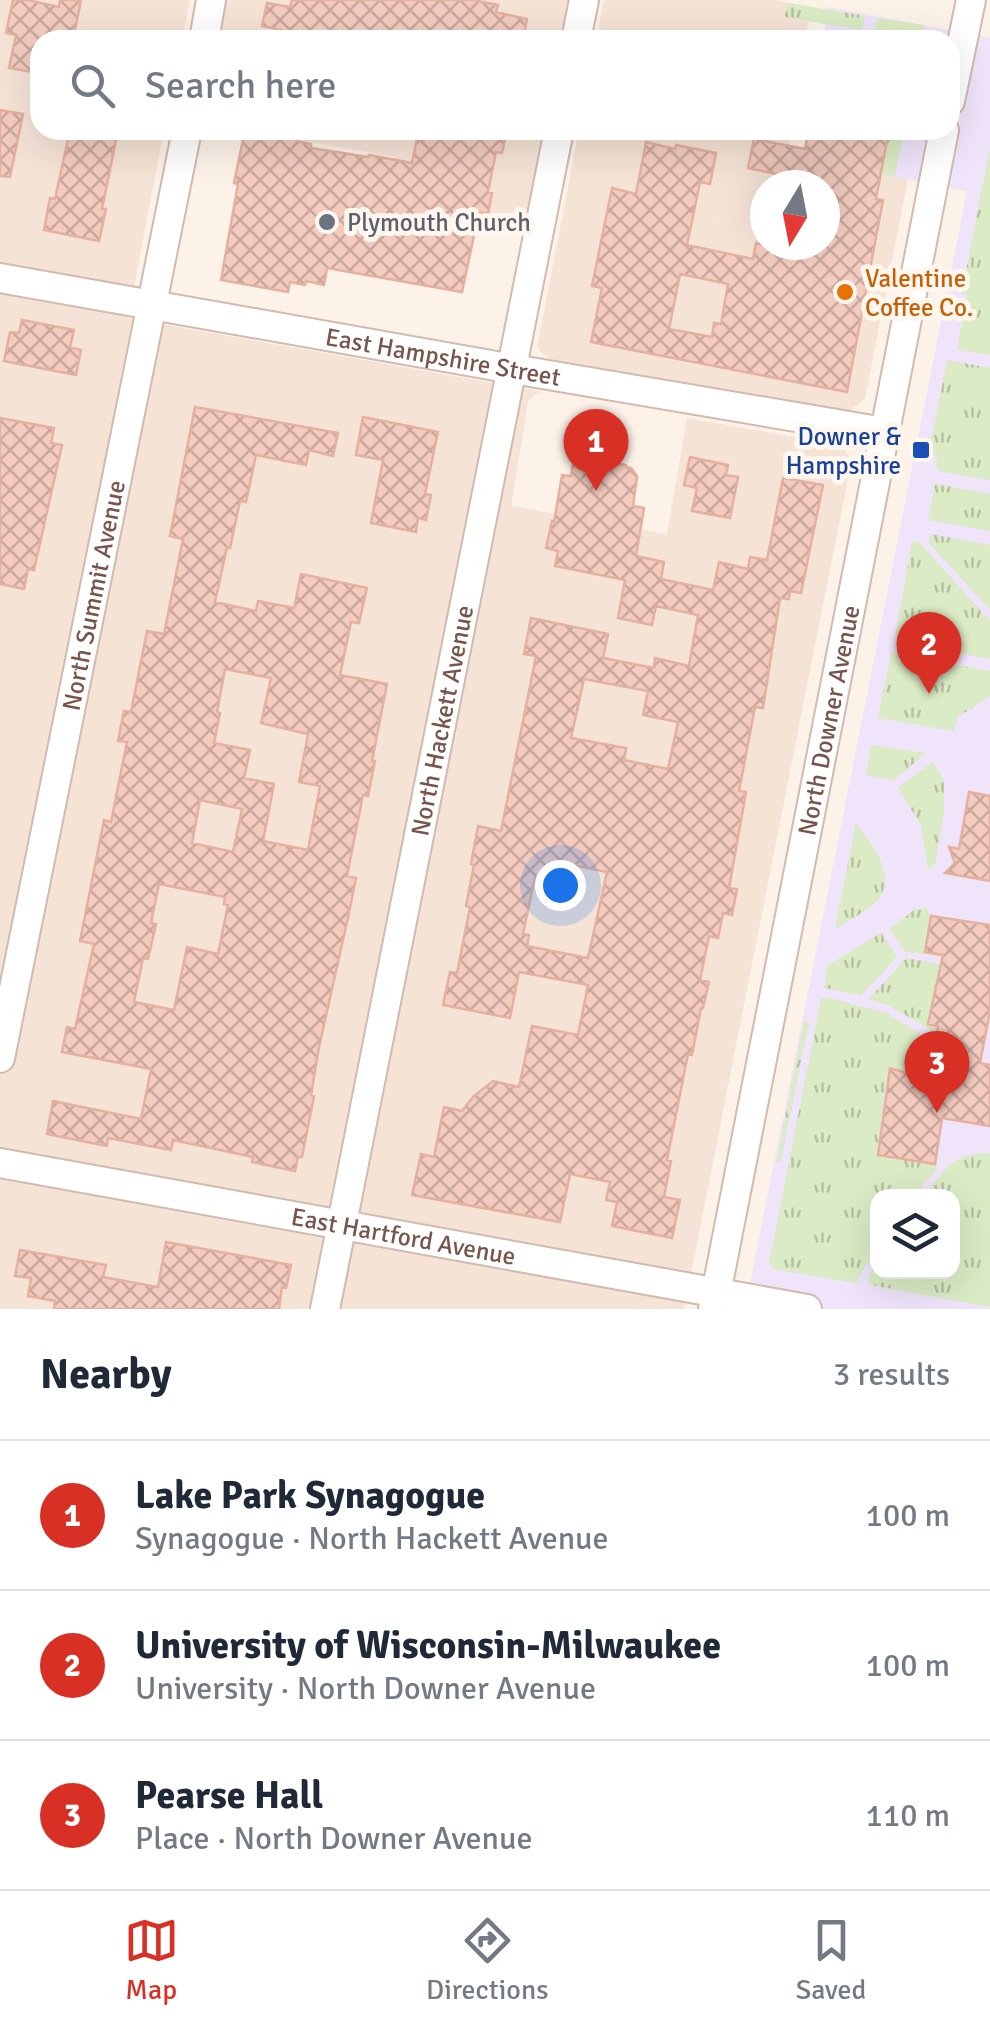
<!DOCTYPE html>
<meta charset="utf-8">
<style>
:root{--surface:#fff;--page:#f6f6f7;--text:#1f2937;--muted:#747a83;--line:#e0e1e3;--accent:#d93025}
body{margin:0;font-family:Signika,sans-serif;background:var(--page);color:var(--text)}
.controls{position:absolute;right:30px;bottom:30px;display:grid;overflow:hidden;border-radius:20px;box-shadow:0 10px 40px #0002}
.controls button{width:90px;height:90px;display:grid;place-items:center;padding:0;border:0;border-bottom:2px solid var(--line);background:var(--surface);color:var(--text);font:50px sans-serif}
.compass{position:absolute;left:750px;top:170px;width:90px;height:90px;border-radius:50%;background:var(--surface);box-shadow:0 10px 40px #0002;rotate:190deg}
.you{position:absolute;left:560px;top:885px;width:35px;height:35px;margin:-25px;border:8px solid #fff;border-radius:50%;background:#1a73e8;box-shadow:0 0 0 15px #1a73e833}
.badge{display:grid;place-items:center;width:65px;height:65px;border-radius:50%;background:var(--accent);color:#fff;font-size:32px;font-weight:700}
.pin{position:absolute;translate:-50% -82px;filter:drop-shadow(0 2px 5px #0008)}
.pin::after{content:'';position:absolute;top:52px;width:35px;height:30px;background:inherit;clip-path:polygon(0 0,100% 0,50% 100%)}
.list{margin:0;padding:0;list-style:none}
h2{display:flex;justify-content:space-between;align-items:center;height:130px;margin:0;padding:0 40px;font-size:42px}
h2 small{font-size:32px;font-weight:400;color:var(--muted)}
.list li{display:grid;grid-template-columns:65px 1fr auto;gap:30px;align-items:center;box-sizing:border-box;height:150px;padding:0 40px;border-top:2px solid var(--line)}
.list b{display:block;font-size:38px;white-space:nowrap}
.list p{margin:0;font-size:32px;white-space:nowrap;color:var(--muted)}
.list em{font-size:32px;font-style:normal;color:var(--muted)}
.icon{flex:none;width:55px;height:55px;fill:none;stroke:currentColor;stroke-width:2;stroke-linecap:round;stroke-linejoin:round}
.map{position:relative;flex:none;width:990px;height:1309px;overflow:hidden}
.search{position:absolute;background:var(--surface);box-shadow:0 10px 40px #0002;left:30px;right:30px;top:30px;height:110px;display:flex;align-items:center;gap:25px;box-sizing:border-box;padding:0 35px;border-radius:30px;color:var(--muted);font-size:38px}
.sheet{height:580px;background:var(--surface)}
nav{display:flex;justify-content:space-around;align-items:center;box-sizing:border-box;height:140px;border-top:2px solid var(--line);background:var(--surface);font-size:28px;color:var(--muted)}
nav a{display:grid;justify-items:center;gap:5px}
nav .on{color:var(--accent)}
.map>svg:first-child{display:block}
.residential{fill:#f5e3d6;fill-rule:evenodd}
.education{fill:#efe4f9;fill-rule:evenodd}
.grass{fill:url(#grass-tufts)}
.building{fill:url(#building-cross-hatch);stroke:#e6b09f;stroke-width:2.5;fill-rule:evenodd}
.lines{fill:none;stroke-linecap:round;stroke-linejoin:round}
.minor-casing{stroke:#d2baaf;stroke-width:32}
.minor{stroke:#fff;stroke-width:28}
.worship-dot{fill:#6b7280;stroke:#fff6ee;stroke-width:4}
.food-dot{fill:#e8710a;stroke:#fff6ee;stroke-width:4}
.transit-dot{fill:#1a4fb4;stroke:#fff6ee;stroke-width:4}
.labels{text-anchor:middle;dominant-baseline:central;stroke-width:10;stroke-linejoin:round;paint-order:stroke}
.worship-label{font-size:25px;fill:#5b616d;stroke:#fff6ee;text-anchor:start}
.food-label{font-size:25px;fill:#c56008;stroke:#fff6ee;text-anchor:start}
.street-label{font-size:25px;fill:#78554b;stroke:#fff6ee}
.transit-label{font-size:25px;fill:#164399;stroke:#fff6ee;text-anchor:end}
</style>
<div class="map">
<svg width="990" height="1309" viewBox="0 0 990 1309">
<defs>
<pattern id="grass-tufts" width="24" height="20" patternUnits="userSpaceOnUse" patternTransform="scale(2.5)"><rect width="24" height="20" fill="#daebc5"/><path d="M3 7l-1-3M5 7V3M7 7l1-3M15 17l-1-3M17 17v-4M19 17l1-3" fill="none" stroke="#b6c1a2"/></pattern>
<pattern id="building-cross-hatch" width="8" height="8" patternUnits="userSpaceOnUse" patternTransform="scale(2.5)"><rect width="8" height="8" fill="#f3ccbf"/><path d="M0 0l8 8M0 8l8-8" fill="none" stroke="#caa89d"/></pattern>
</defs>
<rect width="100%" height="100%" fill="#fdf2e8"/>
<path class="residential" d="M 0,0 L 190,0 L 182,40 L 40,40 L 40,130 L 164,130 L 128,318 L 544,392 L 534,395 L 528,402 L 511,506 L 667,534 L 687,418 L 836,444 L 842,446 L 850,458 L 851,463 L 684,1309 L 0,1309 Z
M 227,0 L 570,0 L 562,40 L 219,40 Z
M 604,0 L 775,0 L 811,7 L 805,40 L 596,40 Z
M 242,130 L 544,130 L 524,233 L 385,210 L 395,157 Z
M 579,130 L 791,130 L 787,157 L 908,179 L 865,399 L 849,411 L 550,359 L 543,354 L 537,347 ZM 765,185 L 825,185 L 825,245 L 765,245 Z"/>
<path class="education" d="M 828,7 L 990,38 L 990,1309 L 745,1309 L 967,191 L 803,160 L 808,130 L 950,130 L 950,40 L 823,40 ZM 878,1196 L 952,1196 L 952,1272 L 878,1272 Z"/>
<path class="grass" d="M 789,3 L 865,16 L 862,30 L 784,17 Z
M 877,18 L 925,25 L 922,40 L 874,33 Z
M 889,130 L 904,130 L 895,176 L 880,174 Z
M 990,147 L 990,355 L 957,350 L 967,296 L 966,293 L 961,296 Z
M 947,360 L 990,368 L 990,480 L 938,471 L 939,468 L 936,468 L 937,455 L 929,453 Z
M 935,484 L 990,494 L 990,531 L 928,520 Z
M 931,534 L 990,545 L 990,610 L 929,543 Z
M 912,541 L 920,543 L 990,621 L 990,659 L 902,642 L 895,637 Z
M 891,653 L 990,671 L 990,696 L 957,718 L 954,731 L 878,718 Z
M 871,745 L 926,753 L 894,780 L 866,775 Z
M 932,762 L 944,780 L 944,812 L 935,865 L 928,869 L 921,825 L 898,788 Z
M 856,823 C 874,847 903,882 870,907 C 859,916 846,922 835,929 Z
M 927,908 L 946,958 L 904,951 L 889,929 L 914,910 Z
M 881,933 L 897,957 L 861,996 L 824,988 L 828,965 Z
M 906,958 L 956,967 L 935,987 L 928,1024 L 954,1029 L 940,1036 L 890,1006 L 869,999 Z
M 826,997 L 886,1013 L 937,1043 L 931,1075 L 912,1069 L 910,1074 L 891,1069 L 889,1071 L 883,1106 L 885,1108 L 881,1155 L 937,1165 L 935,1171 L 915,1196 L 878,1196 L 877,1246 L 856,1283 L 773,1269 L 769,1263 L 821,999 Z
M 804,1021 L 809,1022 L 781,1160 L 776,1163 Z
M 990,1153 L 990,1307 L 870,1285 L 868,1279 L 877,1259 L 878,1272 L 952,1272 L 952,1196 L 924,1196 C 943,1170 954,1152 990,1153 Z"/>
<path class="building" d="M 13,0 L 27,0 L 59,7 L 60,0 L 81,0 L 73,40 L 39,40 L 33,72 L 9,68 L 16,35 L 6,33 Z
M 292,0 L 473,0 L 498,5 L 496,12 L 527,19 L 523,40 L 292,40 L 280,38 L 281,30 L 262,26 L 267,3 L 290,7 Z
M 0,110 L 23,114 L 10,177 L 0,176 Z
M 70,130 L 118,130 L 102,209 L 106,209 L 99,241 L 44,230 L 50,198 L 55,199 Z
M 245,130 L 299,130 L 297,141 L 311,144 L 311,148 L 368,157 L 369,155 L 412,163 L 417,139 L 424,140 L 426,130 L 507,130 L 502,153 L 496,152 L 488,192 L 492,193 L 488,214 L 479,212 L 462,292 L 327,268 L 324,285 L 306,281 L 305,285 L 290,282 L 288,292 L 221,280 L 238,184 L 234,183 Z
M 809,130 L 889,130 L 876,199 L 883,200 L 847,392 L 591,342 L 602,288 L 592,286 L 612,188 L 636,194 L 646,142 L 675,149 L 676,145 L 716,153 L 710,184 L 700,182 L 687,245 L 753,259 L 756,243 L 765,245 L 825,245 L 825,185 L 789,185 L 790,177 L 748,168 L 754,139 L 805,149 ZM 680,274 L 728,284 L 721,324 L 714,323 L 712,337 L 669,329 Z
M 22,320 L 74,330 L 70,347 L 81,350 L 76,375 L 4,361 L 10,332 L 19,333 Z
M 195,407 L 338,433 L 333,456 L 309,450 L 306,465 L 256,455 L 246,502 L 240,501 L 230,548 L 227,547 L 215,602 L 256,611 L 258,601 L 294,608 L 301,574 L 367,588 L 359,623 L 351,622 L 340,675 L 387,684 L 372,761 L 375,761 L 368,796 L 363,795 L 347,876 L 356,878 L 349,913 L 319,1047 L 311,1095 L 314,1096 L 302,1157 L 298,1157 L 295,1171 L 252,1162 L 253,1157 L 173,1140 L 171,1150 L 108,1138 L 107,1146 L 47,1134 L 53,1101 L 141,1119 L 151,1069 L 62,1052 L 67,1027 L 75,1029 L 94,944 L 80,941 L 104,820 L 111,822 L 127,742 L 118,741 L 124,711 L 131,712 L 147,631 L 164,634 L 183,539 L 170,536 ZM 225,669 L 271,678 L 261,723 L 308,734 L 299,782 L 320,786 L 308,850 L 263,841 L 274,784 L 244,778 L 250,750 L 214,743 L 220,713 L 217,712 ZM 200,800 L 242,809 L 233,852 L 192,843 ZM 159,884 L 225,897 L 224,904 L 228,905 L 218,954 L 187,947 L 174,1010 L 134,1002 L 143,958 L 148,959 L 156,924 L 151,923 Z
M 363,417 L 438,432 L 425,494 L 431,495 L 426,520 L 418,518 L 416,532 L 371,523 L 383,460 L 356,455 Z
M 0,418 L 54,428 L 51,443 L 62,445 L 34,570 L 28,569 L 24,589 L 0,584 Z
M 690,457 L 728,465 L 726,475 L 738,477 L 730,518 L 692,511 L 697,488 L 684,485 Z
M 581,458 L 626,465 L 626,467 L 631,468 L 637,476 L 633,506 L 644,508 L 636,556 L 664,562 L 661,579 L 713,590 L 719,562 L 748,569 L 750,557 L 767,560 L 783,478 L 823,485 L 801,593 L 790,591 L 789,599 L 780,598 L 763,708 L 755,707 L 739,791 L 746,792 L 729,888 L 737,889 L 732,915 L 723,913 L 718,938 L 709,936 L 700,980 L 709,982 L 703,1008 L 701,1008 L 692,1055 L 688,1054 L 667,1160 L 671,1161 L 664,1197 L 680,1200 L 672,1238 L 612,1226 L 617,1202 L 606,1200 L 610,1182 L 570,1174 L 560,1222 L 412,1195 L 421,1154 L 434,1157 L 444,1107 L 462,1111 L 473,1097 L 493,1081 L 519,1087 L 532,1026 L 578,1035 L 588,985 L 519,972 L 510,1018 L 443,1005 L 450,972 L 457,973 L 470,907 L 466,906 L 474,865 L 471,864 L 478,826 L 501,831 L 536,656 L 524,654 L 531,618 L 608,634 L 603,658 L 654,668 L 655,658 L 689,666 L 698,615 L 656,606 L 652,625 L 618,618 L 625,580 L 555,566 L 558,551 L 546,548 L 552,521 L 554,522 L 562,475 L 571,476 L 573,463 L 580,465 ZM 584,679 L 648,691 L 643,715 L 678,722 L 668,769 L 624,760 L 626,748 L 571,738 ZM 558,862 L 607,872 L 588,958 L 527,946 L 529,935 L 523,934 L 535,877 L 555,881 Z
M 969,792 L 990,796 L 990,881 L 945,873 L 955,863 L 949,847 L 959,849 Z
M 931,916 L 990,925 L 990,1011 L 980,1063 L 990,1065 L 990,1126 L 942,1118 L 935,1164 L 878,1155 L 890,1068 L 910,1074 L 912,1069 L 931,1073 L 938,1026 L 928,1024 L 943,955 L 925,952 Z
M 166,1242 L 291,1265 L 286,1288 L 282,1287 L 279,1309 L 54,1309 L 55,1301 L 28,1296 L 31,1278 L 15,1276 L 20,1250 L 106,1265 L 103,1277 L 158,1287 Z"/>
<g class="lines">
<defs>
<g id="minor">
<path d="M 204,40 L 211,0"/>
<path d="M 576,40 L 584,0"/>
<path d="M 950,101 L 971,0"/>
<path id="s1" d="M 0,278 L 513,369 L 884,432"/>
<path id="s2" d="M 0,1058 L 187,130"/>
<path id="s3" d="M 0,1163 L 807,1309"/>
<path id="s4" d="M 325,1309 L 559,130"/>
<path id="s5" d="M 713,1309 L 944,130"/>
</g>
</defs>
<use href="#minor" class="minor-casing"/>
<use href="#minor" class="minor"/>
</g>
<circle class="worship-dot" cx="327" cy="222" r="10"/>
<circle class="food-dot" cx="845" cy="292" r="10"/>
<rect class="transit-dot" x="911" y="440" width="20" height="20" rx="5"/>
<g class="labels">
<g class="worship-label">
<text x="347" y="222">Plymouth Church</text>
</g>
<g class="food-label">
<text x="865" y="278">Valentine<tspan x="865" dy="29">Coffee Co.</tspan></text>
</g>
<g class="street-label">
<text stroke="none"><textPath href="#s1" startOffset="450">East Hampshire Street</textPath></text>
<text stroke="none"><textPath href="#s2" startOffset="472">North Summit Avenue</textPath></text>
<text stroke="none"><textPath href="#s4" startOffset="600">North Hackett Avenue</textPath></text>
<text stroke="none"><textPath href="#s5" startOffset="600">North Downer Avenue</textPath></text>
<text stroke="none"><textPath href="#s3" startOffset="410">East Hartford Avenue</textPath></text>
</g>
<g class="transit-label">
<text x="901" y="436">Downer &amp;<tspan x="901" dy="29">Hampshire</tspan></text>
</g>
</g>
</svg>
<div class="controls">
<button><svg class="icon" aria-label="layers" viewBox="0 0 24 24"><path d="M12 4l9 5-9 5-9-5zM3 14l9 5 9-5"/></svg></button>
</div>
<svg class="compass" viewBox="-18 -18 36 36"><path d="M0-13l5 13h-10z" fill="#e53935"/><path d="M0 13l5-13h-10z" fill="#747a83"/></svg>
<div class="you"></div>
<div class="pin badge" style="left:596px;top:491px">1</div>
<div class="pin badge" style="left:929px;top:694px">2</div>
<div class="pin badge" style="left:937px;top:1113px">3</div>
<div class="search"><svg class="icon" aria-label="search" viewBox="0 0 24 24"><circle cx="10" cy="10" r="6"/><path d="M15 15l6 6"/></svg>Search here</div>
</div>
<section class="sheet">
<h2>Nearby<small>3 results</small></h2>
<ul class="list">
<li><span class="badge">1</span><div><b>Lake Park Synagogue</b><p>Synagogue · North Hackett Avenue</p></div><em>100 m</em></li>
<li><span class="badge">2</span><div><b>University of Wisconsin-Milwaukee</b><p>University · North Downer Avenue</p></div><em>100 m</em></li>
<li><span class="badge">3</span><div><b>Pearse Hall</b><p>Place · North Downer Avenue</p></div><em>110 m</em></li>
</ul>
</section>
<nav>
<a class="on"><svg class="icon" aria-label="map" viewBox="0 0 24 24"><path d="M3 6l6-2 6 2 6-2v14l-6 2-6-2-6 2zM9 4v14M15 6v14"/></svg>Map</a>
<a><svg class="icon" aria-label="directions" viewBox="0 0 24 24"><path d="M12 3l9 9-9 9-9-9zM9 14v-3h6M13 9l2 2-2 2"/></svg>Directions</a>
<a><svg class="icon" aria-label="saved" viewBox="0 0 24 24"><path d="M7 4h10v16l-5-4-5 4z"/></svg>Saved</a>
</nav>
